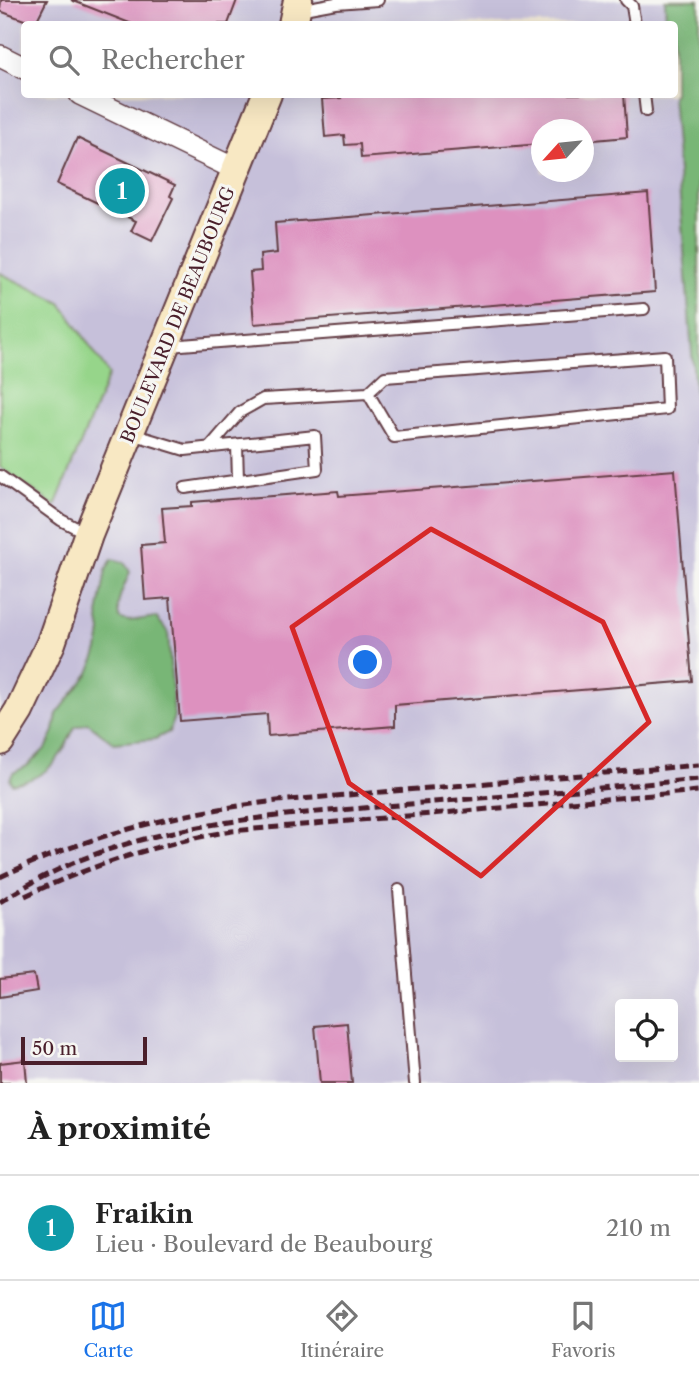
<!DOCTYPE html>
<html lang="fr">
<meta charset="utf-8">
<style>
:root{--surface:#fff;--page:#f6f6f6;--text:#222;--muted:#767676;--line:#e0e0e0;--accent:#1a73e8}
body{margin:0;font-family:"Libre Caslon Text",serif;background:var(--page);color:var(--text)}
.controls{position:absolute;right:21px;bottom:21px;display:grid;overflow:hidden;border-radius:7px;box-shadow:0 7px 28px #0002}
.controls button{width:63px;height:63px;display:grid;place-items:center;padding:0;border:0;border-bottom:2px solid var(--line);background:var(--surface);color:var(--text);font:35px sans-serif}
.compass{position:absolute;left:531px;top:119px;width:63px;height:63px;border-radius:50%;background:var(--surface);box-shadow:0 7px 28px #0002;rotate:243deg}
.scale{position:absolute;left:21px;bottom:18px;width:126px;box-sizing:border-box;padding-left:7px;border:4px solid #4a1f2b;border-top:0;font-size:19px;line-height:24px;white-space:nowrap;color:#4a1f2b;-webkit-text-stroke:5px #f6f6f2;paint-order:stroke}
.you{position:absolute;left:366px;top:663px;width:24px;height:24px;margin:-18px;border:5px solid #fff;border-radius:50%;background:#1a73e8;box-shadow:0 0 0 10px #1a73e833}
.badge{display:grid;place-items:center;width:46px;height:46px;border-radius:50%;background:var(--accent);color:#fff;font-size:23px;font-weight:700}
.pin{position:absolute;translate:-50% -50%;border:4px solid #fff;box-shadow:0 2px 7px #0006}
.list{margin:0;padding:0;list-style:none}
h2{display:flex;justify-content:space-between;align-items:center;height:91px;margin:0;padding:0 28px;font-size:30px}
h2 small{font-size:23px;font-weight:400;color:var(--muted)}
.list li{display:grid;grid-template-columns:46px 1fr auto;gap:21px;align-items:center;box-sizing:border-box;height:105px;padding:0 28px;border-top:2px solid var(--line)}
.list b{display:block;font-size:26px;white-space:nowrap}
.list p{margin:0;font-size:23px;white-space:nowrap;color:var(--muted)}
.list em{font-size:23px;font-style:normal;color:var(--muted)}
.icon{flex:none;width:38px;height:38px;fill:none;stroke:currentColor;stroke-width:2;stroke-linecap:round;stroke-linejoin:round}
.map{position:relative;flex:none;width:699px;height:1083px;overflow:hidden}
.search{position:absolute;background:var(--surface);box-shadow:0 7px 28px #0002;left:21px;right:21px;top:21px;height:77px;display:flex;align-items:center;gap:18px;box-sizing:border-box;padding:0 24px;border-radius:7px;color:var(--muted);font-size:26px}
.sheet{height:196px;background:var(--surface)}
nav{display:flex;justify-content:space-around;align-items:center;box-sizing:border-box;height:98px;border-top:2px solid var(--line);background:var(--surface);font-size:19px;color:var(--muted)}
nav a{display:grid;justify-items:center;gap:4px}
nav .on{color:var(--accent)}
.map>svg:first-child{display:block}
.industrial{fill:#c6c0da;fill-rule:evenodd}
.green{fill:#96d58a;stroke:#707a5a;stroke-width:2}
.forest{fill:#78b676;stroke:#616a50;stroke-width:2}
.building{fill:#dd91bf}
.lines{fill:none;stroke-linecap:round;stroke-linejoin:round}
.service-casing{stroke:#633d44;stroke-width:14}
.minor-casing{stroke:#633d44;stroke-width:24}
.secondary-casing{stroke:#633d44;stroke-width:32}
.service{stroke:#fff;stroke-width:10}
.minor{stroke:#fff;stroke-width:21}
.secondary{stroke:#f8e8c3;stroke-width:28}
.rail{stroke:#4a1f2b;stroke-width:5;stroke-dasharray:10 5;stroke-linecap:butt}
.marked{fill:none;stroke:#d62828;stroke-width:5;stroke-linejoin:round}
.labels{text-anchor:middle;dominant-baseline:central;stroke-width:6;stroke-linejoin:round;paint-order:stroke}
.street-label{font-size:18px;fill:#4a1f2b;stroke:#f6f6f2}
</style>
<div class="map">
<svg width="699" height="1083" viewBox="0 0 699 1083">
<rect width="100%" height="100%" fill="#f6f6f2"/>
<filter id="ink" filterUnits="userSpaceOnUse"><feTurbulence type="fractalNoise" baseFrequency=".0143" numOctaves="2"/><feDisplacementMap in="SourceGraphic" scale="14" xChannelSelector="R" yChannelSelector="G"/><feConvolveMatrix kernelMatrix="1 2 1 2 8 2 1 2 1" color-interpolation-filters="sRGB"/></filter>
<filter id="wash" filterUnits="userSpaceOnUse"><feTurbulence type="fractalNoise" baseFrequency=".00686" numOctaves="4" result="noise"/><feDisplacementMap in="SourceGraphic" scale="28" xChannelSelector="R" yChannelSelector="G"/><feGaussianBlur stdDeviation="1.57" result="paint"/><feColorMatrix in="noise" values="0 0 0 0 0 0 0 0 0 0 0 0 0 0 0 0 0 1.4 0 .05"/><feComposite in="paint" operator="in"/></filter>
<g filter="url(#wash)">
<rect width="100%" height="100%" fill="#f1e8d3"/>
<path class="industrial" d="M 0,0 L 665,0 L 666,24 L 24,24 L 24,94 L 672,95 L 699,444 L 699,1083 L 0,1083 ZM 542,130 L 584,130 L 584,172 L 542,172 ZM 620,1004 L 673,1004 L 673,1057 L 620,1057 Z"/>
<path class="green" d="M 0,273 L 61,303 L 109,374 L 55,506 L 0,467 Z"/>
<path class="forest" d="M 665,0 L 699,0 L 699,444 L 672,95 L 674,94 L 674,24 L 666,24 Z
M 112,559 L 124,562 L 130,572 C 125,586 113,604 120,619 L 129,621 L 156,617 L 168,632 L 174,716 L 169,732 L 155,739 L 114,743 L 88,723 L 75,727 C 60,758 50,778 12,784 L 10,779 L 13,773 L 27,766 L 47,747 L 54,731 L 57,714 L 89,673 L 98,650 L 101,631 L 98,615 L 106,570 Z"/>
<g id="blocks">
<path class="building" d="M 1,0 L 47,0 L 35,24 L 0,11 Z
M 71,0 L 237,0 L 228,24 L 132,24 Z
M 340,94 L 624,94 L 627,137 L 584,141 L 584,130 L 542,130 L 542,144 L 361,158 L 360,144 L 345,145 L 344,135 L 325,137 L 322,99 L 341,98 Z
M 77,138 L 175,185 L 170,196 L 173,198 L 152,241 L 131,231 L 136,221 L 57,184 Z
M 648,193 L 655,292 L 254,324 L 250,272 L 261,271 L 260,255 L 277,253 L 275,223 Z
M 675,470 L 692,681 L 395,705 L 395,726 L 268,736 L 267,714 L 180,721 L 170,598 L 145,600 L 141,545 L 165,543 L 162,508 L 192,506 L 192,502 L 338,491 L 339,496 Z
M 34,975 L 37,991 L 0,997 L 0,979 Z
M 347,1023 L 352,1083 L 320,1083 L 315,1026 Z
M 25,1060 L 27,1083 L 0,1083 L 0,1063 Z"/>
</g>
</g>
<g filter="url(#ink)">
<use href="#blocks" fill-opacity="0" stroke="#633d44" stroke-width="2"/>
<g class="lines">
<defs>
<path id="service" d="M 626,0 L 632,6 L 635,24
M 298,10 L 336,3 L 378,0
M 644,94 L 646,111
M 169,346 L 644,309
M 132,434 L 185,450 L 315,436 L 317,469 L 185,488
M 237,445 L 238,480
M 209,448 L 240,412 L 263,399 L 368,393 L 385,377 L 665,356 L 667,409 L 394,437 L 368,393
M 0,476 L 61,520 L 86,533
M 399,890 L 415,1083"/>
<path id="minor" d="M 0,56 L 24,68
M 80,94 L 237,170"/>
<path id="secondary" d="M 293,24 L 298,0
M 0,741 L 19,711 L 51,643 L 88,535 L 267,94"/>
</defs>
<use href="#service" class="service-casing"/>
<use href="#minor" class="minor-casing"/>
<use href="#secondary" class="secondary-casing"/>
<use href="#service" class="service"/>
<use href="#minor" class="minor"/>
<use href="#secondary" class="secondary"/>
<path class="rail" d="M 0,877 C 89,835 179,812 277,801 L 699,765
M 25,896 C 92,865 159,843 232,831 L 699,791
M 0,902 C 118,824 251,818 387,806 C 491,797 595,789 699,779"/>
</g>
</g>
<path class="marked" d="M 431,529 L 603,622 L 649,722 L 481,876 L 349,783 L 292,627 Z"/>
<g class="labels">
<g class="street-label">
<text transform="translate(178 315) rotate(-68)">BOULEVARD DE BEAUBOURG</text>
</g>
</g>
</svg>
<div class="controls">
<button><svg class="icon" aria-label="locate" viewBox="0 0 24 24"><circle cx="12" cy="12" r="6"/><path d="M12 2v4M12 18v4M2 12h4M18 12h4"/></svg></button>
</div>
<svg class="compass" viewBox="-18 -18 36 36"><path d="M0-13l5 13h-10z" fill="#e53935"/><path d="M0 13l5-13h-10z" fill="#767676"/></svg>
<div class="scale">50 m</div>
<div class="you"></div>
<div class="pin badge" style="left:122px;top:191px;background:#0f9aa8">1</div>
<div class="search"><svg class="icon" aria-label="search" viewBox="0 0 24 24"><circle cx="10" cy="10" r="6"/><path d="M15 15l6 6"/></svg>Rechercher</div>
</div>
<section class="sheet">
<h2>À proximité<small></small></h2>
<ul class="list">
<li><span class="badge" style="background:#0f9aa8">1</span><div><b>Fraikin</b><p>Lieu · Boulevard de Beaubourg</p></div><em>210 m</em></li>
</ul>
</section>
<nav>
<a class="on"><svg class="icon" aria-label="map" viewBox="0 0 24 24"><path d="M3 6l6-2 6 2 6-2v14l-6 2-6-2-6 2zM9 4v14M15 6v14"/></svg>Carte</a>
<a><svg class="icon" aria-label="directions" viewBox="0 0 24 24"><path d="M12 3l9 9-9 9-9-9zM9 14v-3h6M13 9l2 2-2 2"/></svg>Itinéraire</a>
<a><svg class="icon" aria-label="saved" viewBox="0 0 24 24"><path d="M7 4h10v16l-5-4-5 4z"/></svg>Favoris</a>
</nav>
